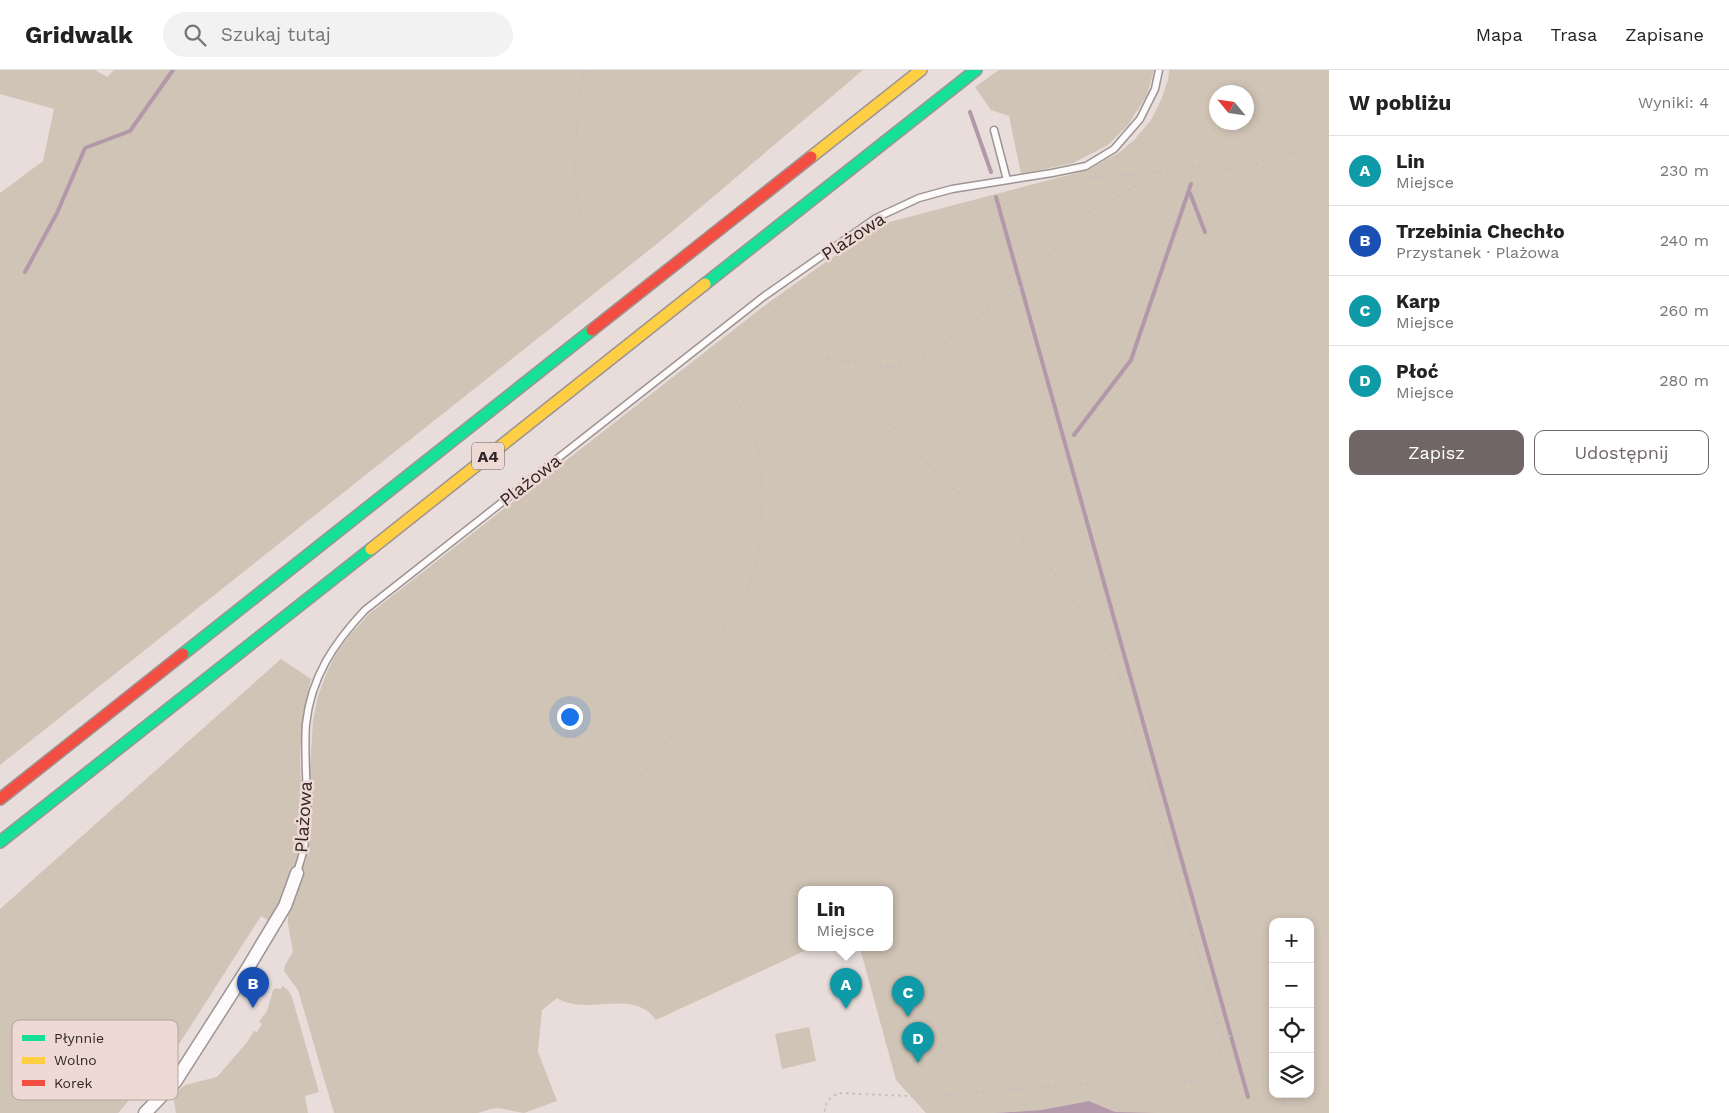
<!DOCTYPE html>
<html lang="pl">
<meta charset="utf-8">
<style>
:root{--surface:#fff;--page:#f2f2f2;--text:#222;--muted:#767676;--line:#e0e0e0;--accent:#6f6665}
body{margin:0;font-family:"Work Sans",sans-serif;background:var(--page);color:var(--text)}
.controls{position:absolute;right:15px;bottom:15px;display:grid;overflow:hidden;border-radius:10px;box-shadow:0 2px 8px #0003}
.controls button{width:45px;height:45px;display:grid;place-items:center;padding:0;border:0;border-bottom:1px solid var(--line);background:var(--surface);color:var(--text);font:25px sans-serif}
.compass{position:absolute;left:1209px;top:15px;width:45px;height:45px;border-radius:50%;background:var(--surface);box-shadow:0 2px 8px #0003;rotate:299deg}
.you{position:absolute;left:569px;top:646px;width:18px;height:18px;margin:-12px;border:4px solid #fff;border-radius:50%;background:#1a73e8;box-shadow:0 0 0 8px #1a73e833}
.badge{display:grid;place-items:center;width:32px;height:32px;border-radius:50%;background:var(--accent);color:#fff;font-size:16px;font-weight:700}
.pin{position:absolute;translate:-50% -41px;filter:drop-shadow(0 1px 2px #0008)}
.pin::after{content:'';position:absolute;top:26px;width:18px;height:15px;background:inherit;clip-path:polygon(0 0,100% 0,50% 100%)}
.popup{position:absolute;left:798px;top:816px;width:95px;height:65px;box-sizing:border-box;display:grid;place-content:center;border-radius:10px;background:var(--surface);filter:drop-shadow(0 1px 4px #0005);font-size:16px;white-space:nowrap;color:var(--muted)}
.popup b{font-size:19px;color:var(--text)}
.popup::after{content:'';position:absolute;left:50%;top:100%;margin-left:-10px;border:10px solid transparent;border-top-color:var(--surface)}
.list{margin:0;padding:0;list-style:none}
h2{display:flex;justify-content:space-between;align-items:center;height:65px;margin:0;padding:0 20px;font-size:21px}
h2 small{font-size:16px;font-weight:400;color:var(--muted)}
.list li{display:grid;grid-template-columns:32px 1fr auto;gap:15px;align-items:center;box-sizing:border-box;height:70px;padding:0 20px;border-top:1px solid var(--line)}
.list b{display:block;font-size:19px;white-space:nowrap}
.list p{margin:0;font-size:16px;white-space:nowrap;color:var(--muted)}
.list em{font-size:16px;font-style:normal;color:var(--muted)}
.actions{display:flex;gap:10px;padding:15px 20px}
.actions a{flex:1;padding:11px 0;border:1px solid var(--accent);border-radius:10px;text-align:center;font-size:18px;color:var(--accent)}
.actions .main{background:var(--accent);color:#fff}
.icon{flex:none;width:28px;height:28px;fill:none;stroke:currentColor;stroke-width:2;stroke-linecap:round;stroke-linejoin:round}
.map{position:relative;flex:none;width:1329px;height:1043px;overflow:hidden}
header{display:flex;align-items:center;gap:30px;box-sizing:border-box;height:70px;padding:0 25px;background:var(--surface);border-bottom:1px solid var(--line)}
header strong{font-size:24px}
nav{display:flex;gap:28px;margin-inline-start:auto;font-size:18px}
.search{width:350px;height:45px;background:var(--page);display:flex;align-items:center;gap:12px;box-sizing:border-box;padding:0 18px;border-radius:28px;color:var(--muted);font-size:19px}
main{display:flex}
aside{flex:1;background:var(--surface)}
.map>svg:first-child{display:block}
.green{fill:#d0c4b6;fill-rule:evenodd}
.water{fill:#b398aa}
.lines{fill:none;stroke-linecap:round;stroke-linejoin:round}
.stream{stroke:#b398aa;stroke-width:4}
.lane-casing{stroke:#9d9493;stroke-width:9}
.street-casing{stroke:#9d9493;stroke-width:15}
.fast-casing{stroke:#9d9493;stroke-width:14}
.slow-casing{stroke:#9d9493;stroke-width:14}
.jam-casing{stroke:#9d9493;stroke-width:14}
.path{stroke:#c3c0bf;stroke-width:2;stroke-dasharray:2.5 4;stroke-linecap:butt}
.lane{stroke:#fcfafa;stroke-width:6}
.street{stroke:#fcfafa;stroke-width:12}
.fast{stroke:#16e098;stroke-width:11}
.slow{stroke:#ffcf43;stroke-width:11}
.jam{stroke:#f24e42;stroke-width:11}
.labels{text-anchor:middle;dominant-baseline:central;stroke-width:5;stroke-linejoin:round;paint-order:stroke}
.shield{fill:#eed9d5;stroke:#685c5a;stroke-width:1}
.shield-label{font-size:16px;font-weight:bold;fill:#2e2625}
.street-label{font-size:18px;fill:#2e2625;stroke:#eed9d5}
.key{fill:#eed9d5;stroke:#b4a3a0;stroke-width:1}
.key-label{font-size:14px;fill:#2e2625}
</style>
<header>
<strong>Gridwalk</strong>
<div class="search"><svg class="icon" aria-label="search" viewBox="0 0 24 24"><circle cx="10" cy="10" r="6"/><path d="M15 15l6 6"/></svg>Szukaj tutaj</div>
<nav><a>Mapa</a><a>Trasa</a><a>Zapisane</a></nav>
</header>
<main>
<div class="map">
<svg width="1329" height="1043" viewBox="0 0 1329 1043">
<rect width="100%" height="100%" fill="#e8dddb"/>
<path class="green" d="M 0,0 L 95,0 L 107,7 L 114,0 L 863,0 L 663,169 L 0,695 L 0,123 L 43,91 L 54,39 L 0,24 Z
M 999,0 L 1154,0 L 1147,25 L 1128,55 L 1108,75 L 1073,93 L 1021,104 L 1009,46 L 991,40 L 975,17 Z
M 1169,0 L 1329,0 L 1329,1043 L 1116,1043 L 1089,1031 L 1041,1040 L 995,1043 L 926,1043 L 896,1010 L 860,878 L 890,878 L 890,820 L 802,820 L 802,878 L 811,878 L 656,950 C 633,917 588,947 557,928 L 542,940 L 538,982 L 557,1031 L 524,1043 L 498,1038 L 490,1039 L 478,1043 L 334,1043 L 298,920 L 284,901 L 285,895 L 293,882 L 288,854 L 288,846 L 289,838 L 302,802 L 310,769 L 310,697 L 313,651 L 318,626 L 327,602 L 336,584 L 349,566 L 369,544 L 768,233 L 878,155 L 1088,100 L 1120,82 L 1135,69 L 1151,50 L 1161,30 L 1168,10 ZM 1216,22 L 1246,22 L 1246,52 L 1216,52 ZM 1273,852 L 1310,852 L 1310,1024 L 1273,1024 Z
M 281,589 L 311,609 C 304,636 301,662 300,689 C 300,718 306,749 300,777 C 295,803 282,829 271,852 L 261,846 L 174,982 L 168,985 L 118,1043 L 0,1043 L 0,839 Z
M 282,916 L 288,920 L 292,927 L 319,1022 L 305,1026 L 308,1043 L 176,1043 L 173,1025 L 185,1015 L 217,1007 L 248,971 L 254,961 L 257,962 L 262,954 L 259,952 L 267,941 L 273,920 L 276,918 L 281,919 Z
M 809,957 L 816,991 L 782,999 L 775,964 Z"/>
<path class="water" d="M 1089,1031 L 1115,1042 L 1155,1043 L 995,1043 L 1041,1040 Z"/>
<g class="lines">
<path class="stream" d="M 970,42 L 991,102
M 1190,123 L 1205,162
M 996,127 L 1248,1027
M 25,202 L 57,143 L 85,78 L 130,61 L 173,0
M 1074,365 L 1131,290 L 1191,114"/>
<defs>
<path id="lane" d="M 994,60 L 1007,110
M 297,803 C 299,794 303,785 304,777 C 311,736 303,695 306,654 C 311,607 334,573 365,540 L 763,227 L 876,148 L 919,128 L 952,119 L 1052,103 L 1086,96 L 1114,79 L 1140,49 L 1155,19 L 1159,0"/>
<path id="street" d="M 145,1043 L 175,1012 L 246,901 L 285,836 L 297,803"/>
<path id="fast" d="M 705,214 L 976,0
M 183,584 L 592,260
M 0,772 L 371,479"/>
<path id="slow" d="M 811,87 L 921,0
M 371,479 L 705,214"/>
<path id="jam" d="M 592,260 L 811,87
M 0,729 L 183,584"/>
</defs>
<use href="#lane" class="lane-casing"/>
<use href="#street" class="street-casing"/>
<use href="#fast" class="fast-casing"/>
<use href="#slow" class="slow-casing"/>
<use href="#jam" class="jam-casing"/>
<path class="path" d="M 585,0 L 579,23 L 574,106 L 581,151 L 600,188
M 1075,108 L 1107,107 L 1197,97 L 1230,99 L 1259,93 L 1282,85 L 1311,79 L 1329,78
M 769,234 L 828,289 L 950,416 L 973,436 L 1004,441 L 1011,446 L 1021,457 L 1023,475 L 1046,492 L 1095,558 L 1117,600 L 1222,968 L 1220,996 L 1201,1011 L 1063,1015 L 931,1027 L 838,1023 L 827,1031 L 824,1043
M 828,289 L 892,297 L 913,291 L 931,282 L 1021,217 L 1036,201 L 1062,168 L 1078,151 L 1099,136 L 1148,110 L 1156,102
M 621,731 L 636,715 L 670,667 L 701,597 L 748,519 L 757,491 L 762,424 L 761,393 L 751,358 L 735,328 L 721,296 L 709,280
M 1222,968 L 1239,964 C 1248,991 1248,995 1273,1012
M 1281,1024 L 1291,1042"/>
<use href="#lane" class="lane"/>
<use href="#street" class="street"/>
<use href="#fast" class="fast"/>
<use href="#slow" class="slow"/>
<use href="#jam" class="jam"/>
</g>
<g class="labels">
<rect class="shield" x="472" y="372.5" width="32" height="27" rx="4"/>
<g class="shield-label">
<text x="488" y="386">A4</text>
</g>
<g class="street-label">
<text transform="translate(853 166) rotate(-33)">Plażowa</text>
<text transform="translate(530 410) rotate(-38)">Plażowa</text>
<text transform="translate(303 747) rotate(-86)">Plażowa</text>
</g>
</g>
<rect x="12" y="950" width="166" height="80" rx="8" class="key"/>
<rect x="22" y="965" width="23" height="6" fill="#16e098"/>
<rect x="22" y="987" width="23" height="7" fill="#ffcf43"/>
<rect x="22" y="1010" width="23" height="6" fill="#f24e42"/>
<g class="key-label">
<text x="54" y="973">Płynnie</text>
<text x="54" y="995">Wolno</text>
<text x="54" y="1018">Korek</text>
</g>
</svg>
<div class="controls">
<button>+</button>
<button>−</button>
<button><svg class="icon" aria-label="locate" viewBox="0 0 24 24"><circle cx="12" cy="12" r="6"/><path d="M12 2v4M12 18v4M2 12h4M18 12h4"/></svg></button>
<button><svg class="icon" aria-label="layers" viewBox="0 0 24 24"><path d="M12 4l9 5-9 5-9-5zM3 14l9 5 9-5"/></svg></button>
</div>
<svg class="compass" viewBox="-18 -18 36 36"><path d="M0-13l5 13h-10z" fill="#e53935"/><path d="M0 13l5-13h-10z" fill="#767676"/></svg>
<div class="you"></div>
<div class="pin badge" style="left:846px;top:939px;background:#0f9aa8">A</div>
<div class="popup"><b>Lin</b>Miejsce</div>
<div class="pin badge" style="left:253px;top:938px;background:#1a4fb4">B</div>
<div class="pin badge" style="left:908px;top:947px;background:#0f9aa8">C</div>
<div class="pin badge" style="left:918px;top:993px;background:#0f9aa8">D</div>
</div>
<aside>
<h2>W pobliżu<small>Wyniki: 4</small></h2>
<ul class="list">
<li><span class="badge" style="background:#0f9aa8">A</span><div><b>Lin</b><p>Miejsce</p></div><em>230 m</em></li>
<li><span class="badge" style="background:#1a4fb4">B</span><div><b>Trzebinia Chechło</b><p>Przystanek · Plażowa</p></div><em>240 m</em></li>
<li><span class="badge" style="background:#0f9aa8">C</span><div><b>Karp</b><p>Miejsce</p></div><em>260 m</em></li>
<li><span class="badge" style="background:#0f9aa8">D</span><div><b>Płoć</b><p>Miejsce</p></div><em>280 m</em></li>
</ul>
<div class="actions"><a class="main">Zapisz</a><a>Udostępnij</a></div>
</aside>
</main>
